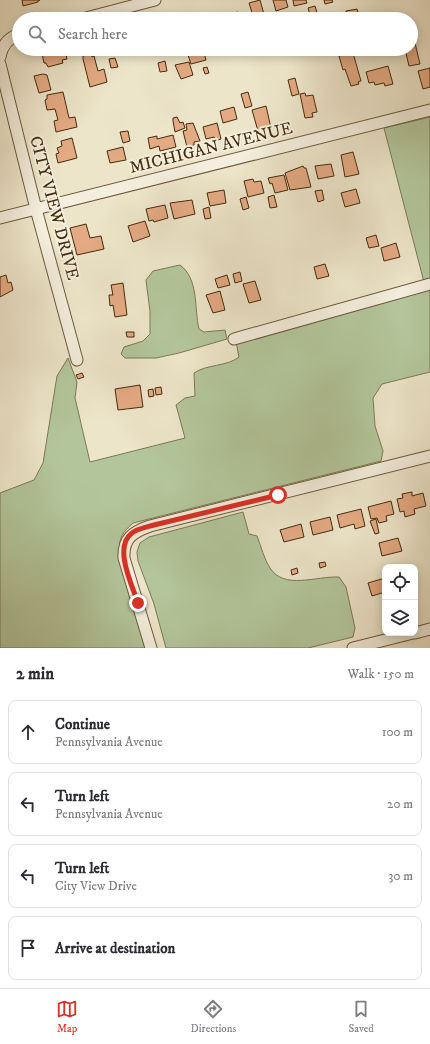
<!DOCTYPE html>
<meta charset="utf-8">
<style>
:root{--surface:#fff;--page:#f7f7f7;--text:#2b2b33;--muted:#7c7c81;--line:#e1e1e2;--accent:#d93025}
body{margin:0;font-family:"IM FELL DW Pica",serif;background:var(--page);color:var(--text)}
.controls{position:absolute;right:12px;bottom:12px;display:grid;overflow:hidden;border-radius:8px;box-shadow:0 2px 10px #0003}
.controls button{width:36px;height:36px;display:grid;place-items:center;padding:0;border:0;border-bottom:1px solid var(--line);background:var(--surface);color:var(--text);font:20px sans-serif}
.stop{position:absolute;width:12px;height:12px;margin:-9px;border:3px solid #d93025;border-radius:50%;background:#fff}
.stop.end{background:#d93025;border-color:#fff;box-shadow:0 1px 4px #0008}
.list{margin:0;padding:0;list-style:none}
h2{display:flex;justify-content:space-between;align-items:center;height:52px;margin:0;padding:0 16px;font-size:17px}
h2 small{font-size:13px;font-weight:400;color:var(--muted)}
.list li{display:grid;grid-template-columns:26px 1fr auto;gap:12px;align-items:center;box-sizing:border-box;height:64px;margin:0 8px 8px;padding:0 8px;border:1px solid var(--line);border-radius:8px}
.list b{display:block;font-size:15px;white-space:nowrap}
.list p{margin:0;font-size:13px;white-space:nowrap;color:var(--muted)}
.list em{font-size:13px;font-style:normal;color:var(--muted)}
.icon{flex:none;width:22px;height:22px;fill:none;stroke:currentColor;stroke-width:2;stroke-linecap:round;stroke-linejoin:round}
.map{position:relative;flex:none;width:430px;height:648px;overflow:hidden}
.search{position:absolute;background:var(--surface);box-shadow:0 2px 10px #0003;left:12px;right:12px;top:12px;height:44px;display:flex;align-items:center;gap:10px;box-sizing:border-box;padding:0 14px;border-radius:22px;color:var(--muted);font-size:15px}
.sheet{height:340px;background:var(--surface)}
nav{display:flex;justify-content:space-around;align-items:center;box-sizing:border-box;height:56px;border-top:1px solid var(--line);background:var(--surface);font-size:11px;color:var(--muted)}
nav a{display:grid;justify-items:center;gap:2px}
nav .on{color:var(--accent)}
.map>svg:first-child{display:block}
.green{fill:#b3c69b;stroke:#7c7954}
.building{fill:#e4aa83;stroke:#442c0d}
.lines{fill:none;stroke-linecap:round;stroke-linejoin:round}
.minor-casing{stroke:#6e5a3c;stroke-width:13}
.minor{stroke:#f3eedd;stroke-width:11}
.route{stroke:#d93025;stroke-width:5}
.labels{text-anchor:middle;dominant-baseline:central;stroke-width:4;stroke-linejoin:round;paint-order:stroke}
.street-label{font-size:17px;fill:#442c0d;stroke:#f3eedd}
</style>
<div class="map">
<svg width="430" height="648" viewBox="0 0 430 648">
<rect width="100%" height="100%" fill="#ede5ca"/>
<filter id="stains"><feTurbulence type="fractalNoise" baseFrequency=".005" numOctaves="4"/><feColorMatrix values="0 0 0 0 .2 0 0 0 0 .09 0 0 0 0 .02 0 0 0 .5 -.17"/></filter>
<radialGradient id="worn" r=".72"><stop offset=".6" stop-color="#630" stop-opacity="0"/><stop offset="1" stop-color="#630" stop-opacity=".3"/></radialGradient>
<path class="green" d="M 430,117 L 430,281 L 424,282 L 384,128 Z
M 180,265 C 199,279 194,308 199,329 L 204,332 L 225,330 L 227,339 L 179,353 L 156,358 L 125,358 L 121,354 L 124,347 L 143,341 L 150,334 L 150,311 L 146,280 L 153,271 Z
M 430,288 L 430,372 L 382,384 L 373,398 L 375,426 L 383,451 L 381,461 L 133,523 C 123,532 119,537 119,552 L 145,648 L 0,648 L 0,493 L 34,480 L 43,463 L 57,376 L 68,358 L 77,382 L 75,398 L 90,462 L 185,438 L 176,405 L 185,398 L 195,396 L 194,373 C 207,364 226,367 239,357 L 236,342 Z
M 243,512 L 249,534 L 257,536 C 261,546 264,559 270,568 C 284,590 316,576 339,577 L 346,587 L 355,628 L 353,637 L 308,648 L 166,648 L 154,604 L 138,561 L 137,552 L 140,543 L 149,537 Z"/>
<path class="building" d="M 22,0 L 40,0 L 38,1 L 38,2 L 23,6 Z
M 260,0 L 265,18 L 254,19 L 249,3 Z
M 273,0 L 286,0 L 288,7 L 276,11 Z
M 293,0 L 306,0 L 307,3 L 294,6 Z
M 324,0 L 332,0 L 333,2 L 325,4 Z
M 315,6 L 318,16 L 311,18 L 308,8 Z
M 357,9 L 360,19 L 347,19 L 346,11 Z
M 238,12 L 240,19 L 214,19 L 214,18 Z
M 415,43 L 420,64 L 409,66 L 405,49 L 411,49 L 411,44 Z
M 41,49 L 49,49 L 50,51 L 54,49 L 65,49 L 67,59 L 62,60 L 63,63 L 48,67 L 46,63 L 44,63 Z
M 186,49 L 203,49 L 206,60 L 191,64 Z
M 353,53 L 361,81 L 358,82 L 359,84 L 351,86 L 345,69 L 343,70 L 339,56 Z
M 91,54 L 92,57 L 94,56 L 98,71 L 104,69 L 107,82 L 90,87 L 83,59 L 83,56 Z
M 115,58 L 118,67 L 111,68 L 109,59 Z
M 165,61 L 167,71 L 160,72 L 158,63 Z
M 189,62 L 193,75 L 181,79 L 175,65 Z
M 388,66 L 393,84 L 385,86 L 384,83 L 375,85 L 374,82 L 369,83 L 366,72 Z
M 207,67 L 209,73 L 205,74 L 203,68 Z
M 430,68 L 430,87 L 423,89 L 418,71 Z
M 43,74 L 47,75 L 51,90 L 39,93 L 34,76 Z
M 295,78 L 299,94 L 292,96 L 288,80 Z
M 63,92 L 69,118 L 75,117 L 77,127 L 56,132 L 54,121 L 58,120 L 55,109 L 47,110 L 45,100 L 47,99 L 47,95 Z
M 248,92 L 252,106 L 245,108 L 241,94 Z
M 305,93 L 306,96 L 313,95 L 317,112 L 312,113 L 313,117 L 305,118 L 300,94 Z
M 266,106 L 271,128 L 258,131 L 252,110 Z
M 234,107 L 237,119 L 223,123 L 220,111 Z
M 177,117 L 180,123 L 183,122 L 185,128 L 175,132 L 173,121 L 173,118 Z
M 193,123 L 200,141 L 194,142 L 194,145 L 187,147 L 183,131 L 187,130 L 186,124 Z
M 217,123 L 221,139 L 215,141 L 214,137 L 206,139 L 203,127 Z
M 128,131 L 130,141 L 123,143 L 120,132 Z
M 173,135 L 176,147 L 160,151 L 159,146 L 150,149 L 148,138 L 157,136 L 157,139 Z
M 72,138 L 77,158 L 58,163 L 56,154 L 59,153 L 57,148 L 62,146 L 61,141 Z
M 123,147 L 126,160 L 110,163 L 107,151 Z
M 353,152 L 359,174 L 345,177 L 341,155 Z
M 331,164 L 334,176 L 318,179 L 315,166 Z
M 303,166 L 304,168 L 306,168 L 311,187 L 290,190 L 285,173 Z
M 284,175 L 288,190 L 275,193 L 272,183 L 270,184 L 268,178 Z
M 253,179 L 254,182 L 261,181 L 264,193 L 248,197 L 244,181 Z
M 356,189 L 360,203 L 345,207 L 341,193 Z
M 224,190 L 226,203 L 210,206 L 207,193 Z
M 322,190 L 324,200 L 318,202 L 315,191 Z
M 274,195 L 277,207 L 270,208 L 268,197 Z
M 246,197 L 249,208 L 243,210 L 240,199 Z
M 192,200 L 195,214 L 174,219 L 170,203 Z
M 165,205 L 168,218 L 154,222 L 153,220 L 149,221 L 146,209 Z
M 209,207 L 211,218 L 205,219 L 203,209 Z
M 145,221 L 150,236 L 133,242 L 128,226 Z
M 86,224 L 90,238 L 101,236 L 104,249 L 77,255 L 70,228 Z
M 376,235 L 379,246 L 369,248 L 366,238 Z
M 396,243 L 400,257 L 384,261 L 381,248 Z
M 325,264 L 329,276 L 317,279 L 314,267 Z
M 240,272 L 242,281 L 235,283 L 233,274 Z
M 6,275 L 8,283 L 11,282 L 13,290 L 0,297 L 0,277 Z
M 227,275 L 230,285 L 218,288 L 215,279 Z
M 255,281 L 261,300 L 249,303 L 243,284 Z
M 123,283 L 127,315 L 115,317 L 113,305 L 110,306 L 109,295 L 113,295 L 111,285 Z
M 220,291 L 225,310 L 213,313 L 206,295 Z
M 126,332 L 134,332 L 134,337 L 127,337 Z
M 82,373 L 84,377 L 78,379 L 76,375 Z
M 140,385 L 143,407 L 118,410 L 115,389 Z
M 161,387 L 162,394 L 156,395 L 155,388 Z
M 153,389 L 154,396 L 149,397 L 148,390 Z
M 412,492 L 412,496 L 423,493 L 426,506 L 414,509 L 415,514 L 405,517 L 404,511 L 400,512 L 397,499 L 403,498 L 402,494 Z
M 391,501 L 394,514 L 386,516 L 387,521 L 379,523 L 377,518 L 371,519 L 368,507 Z
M 361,509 L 365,526 L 355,529 L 354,524 L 340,528 L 337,515 Z
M 330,517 L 333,530 L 313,535 L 310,522 Z
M 376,519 L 379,533 L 375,534 L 370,521 Z
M 301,524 L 304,537 L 284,542 L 280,530 Z
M 398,538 L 402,551 L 382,556 L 379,543 Z
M 325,562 L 326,566 L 320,568 L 319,563 Z
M 297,568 L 298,573 L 292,575 L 291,570 Z
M 385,578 L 385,592 L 372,596 L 368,583 Z"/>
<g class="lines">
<defs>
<path id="minor" d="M 82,19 L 155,0
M 0,57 C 2,45 8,38 19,34
M 0,64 L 36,209 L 77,360
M 0,218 L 430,110
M 234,339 L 430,284
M 415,633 L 430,629
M 151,648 L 124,558 C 123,538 133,532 150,526 L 430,456
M 353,648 L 413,633"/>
</defs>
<use href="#minor" class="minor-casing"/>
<use href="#minor" class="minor"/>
</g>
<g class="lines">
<path class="route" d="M 138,603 C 132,585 113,547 132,533 C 137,529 144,528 150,526 L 278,495"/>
</g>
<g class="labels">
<g class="street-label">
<text transform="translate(211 148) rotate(-14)">MICHIGAN AVENUE</text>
<text transform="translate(54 208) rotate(75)">CITY VIEW DRIVE</text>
</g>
</g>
<rect width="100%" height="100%" filter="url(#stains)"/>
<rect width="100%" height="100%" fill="url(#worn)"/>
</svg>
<div class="controls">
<button><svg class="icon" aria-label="locate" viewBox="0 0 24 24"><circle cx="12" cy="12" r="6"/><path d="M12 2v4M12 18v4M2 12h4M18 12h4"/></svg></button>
<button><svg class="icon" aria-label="layers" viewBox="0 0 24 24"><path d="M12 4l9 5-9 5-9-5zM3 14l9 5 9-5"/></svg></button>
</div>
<div class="stop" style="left:278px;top:495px"></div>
<div class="stop end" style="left:138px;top:603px"></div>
<div class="search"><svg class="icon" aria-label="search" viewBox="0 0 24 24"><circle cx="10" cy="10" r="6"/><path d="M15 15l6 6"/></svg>Search here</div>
</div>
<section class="sheet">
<h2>2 min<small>Walk · 150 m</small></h2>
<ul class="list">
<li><svg class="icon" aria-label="ahead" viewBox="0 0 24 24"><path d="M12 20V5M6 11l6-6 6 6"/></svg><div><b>Continue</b><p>Pennsylvania Avenue</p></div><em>100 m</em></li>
<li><svg class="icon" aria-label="left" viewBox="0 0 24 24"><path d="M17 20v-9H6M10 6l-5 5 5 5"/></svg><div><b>Turn left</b><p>Pennsylvania Avenue</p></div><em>20 m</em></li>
<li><svg class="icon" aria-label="left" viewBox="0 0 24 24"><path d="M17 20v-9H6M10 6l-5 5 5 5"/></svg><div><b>Turn left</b><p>City View Drive</p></div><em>30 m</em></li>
<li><svg class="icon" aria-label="arrive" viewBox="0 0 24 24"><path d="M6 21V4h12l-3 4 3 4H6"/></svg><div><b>Arrive at destination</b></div></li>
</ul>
</section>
<nav>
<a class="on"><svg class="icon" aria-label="map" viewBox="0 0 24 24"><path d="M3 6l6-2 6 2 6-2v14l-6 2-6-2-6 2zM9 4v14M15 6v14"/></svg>Map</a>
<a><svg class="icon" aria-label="directions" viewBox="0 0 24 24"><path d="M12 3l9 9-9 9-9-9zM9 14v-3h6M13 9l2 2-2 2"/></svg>Directions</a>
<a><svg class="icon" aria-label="saved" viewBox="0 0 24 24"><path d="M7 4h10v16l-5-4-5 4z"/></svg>Saved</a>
</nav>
